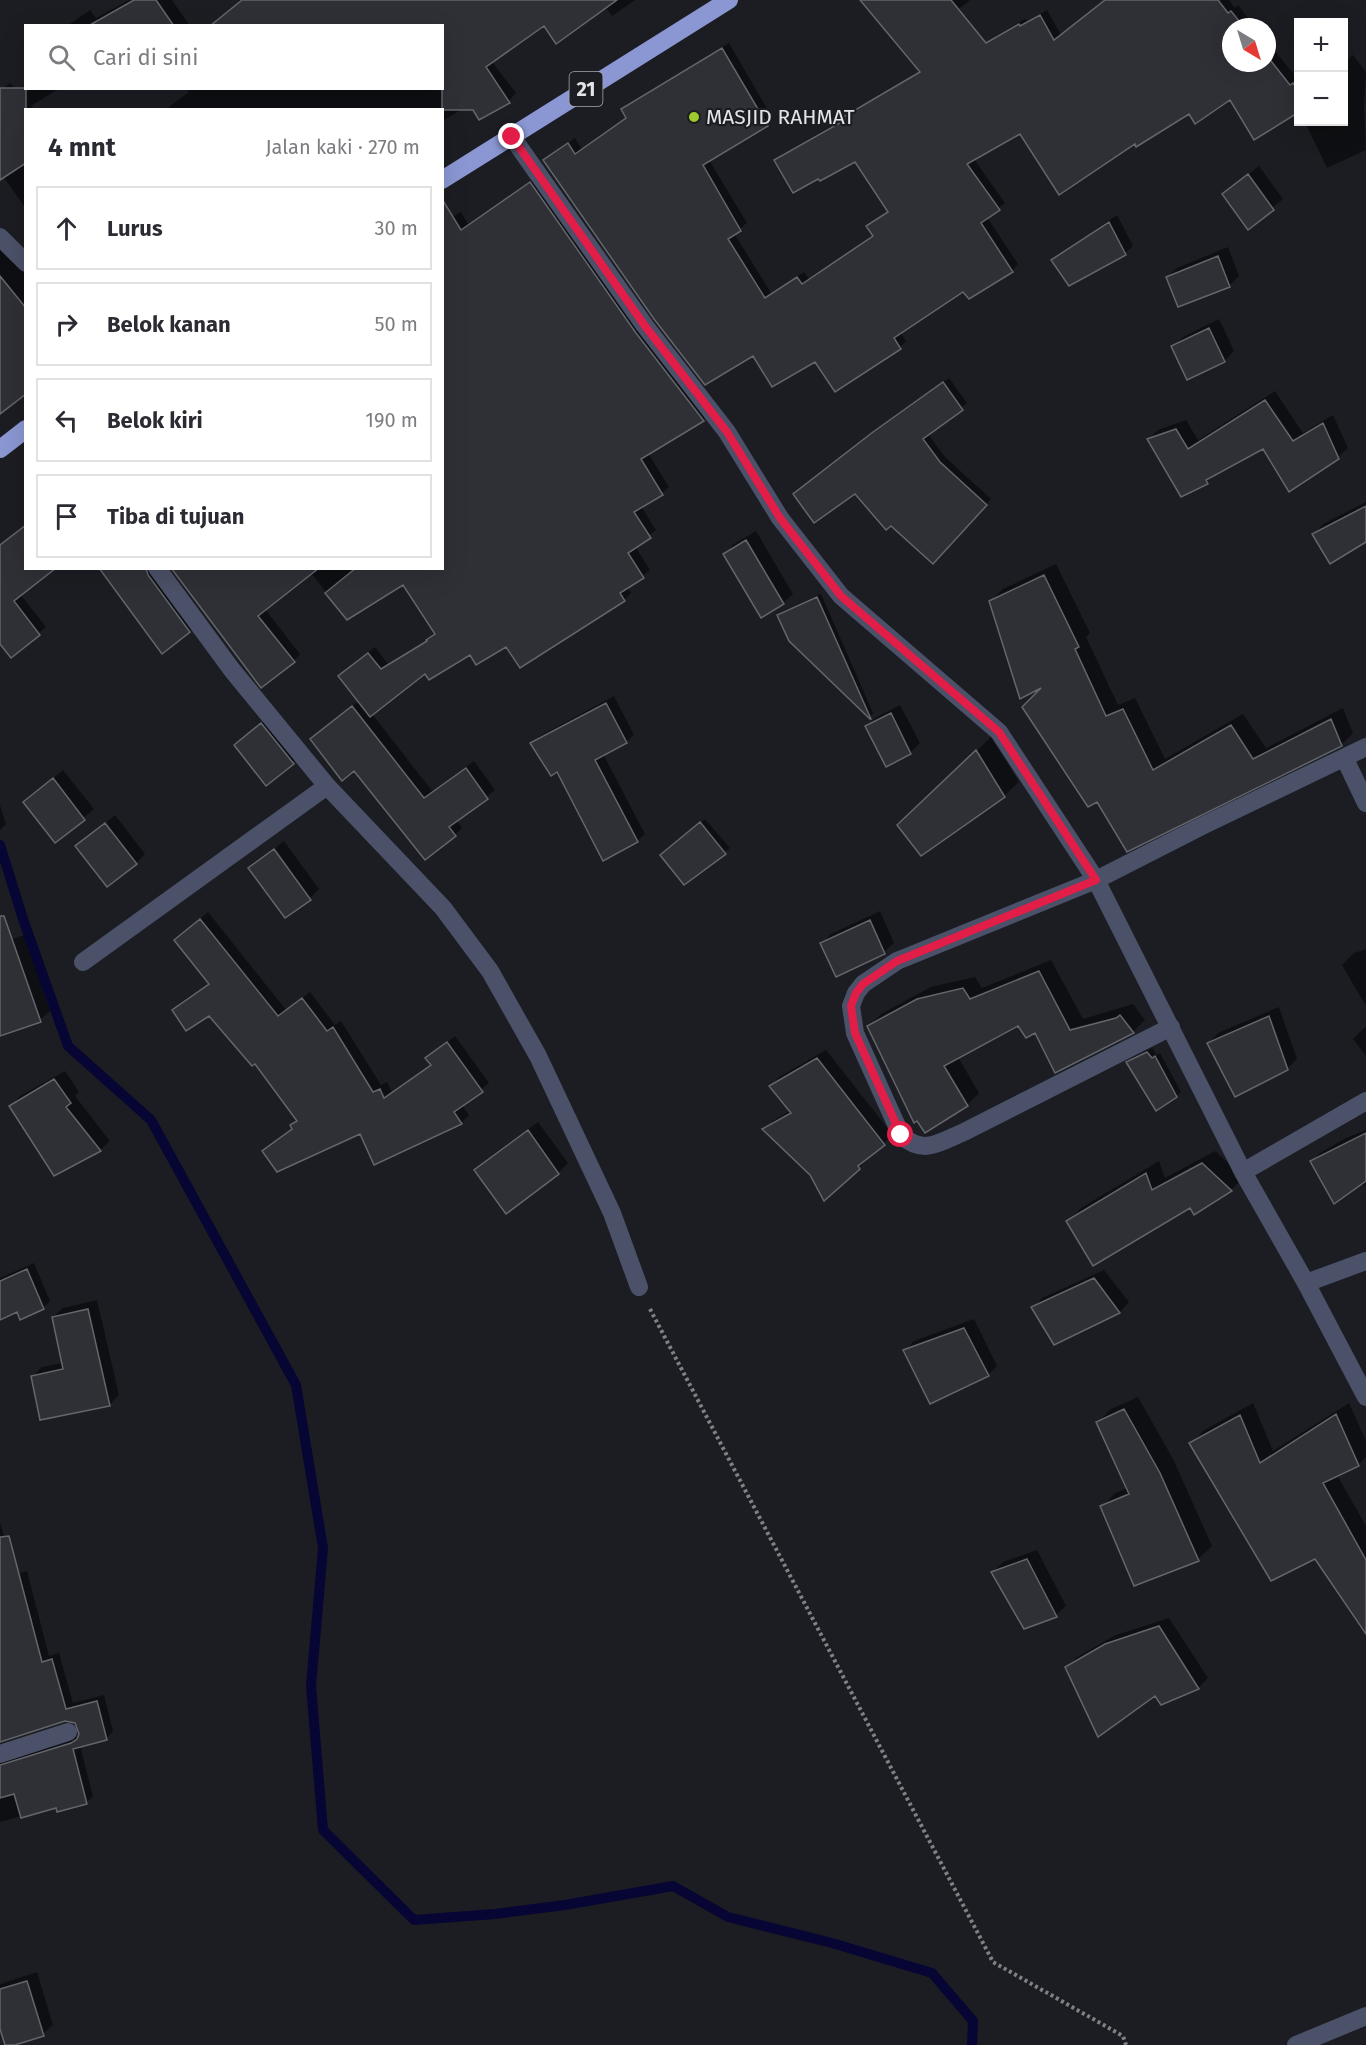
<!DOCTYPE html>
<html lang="id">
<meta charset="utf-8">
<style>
:root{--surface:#fff;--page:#f7f7f7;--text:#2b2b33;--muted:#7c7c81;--line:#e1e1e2}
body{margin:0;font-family:"Fira Sans",sans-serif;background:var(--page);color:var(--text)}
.controls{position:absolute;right:18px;top:18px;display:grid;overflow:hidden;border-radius:0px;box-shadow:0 6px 24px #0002}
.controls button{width:54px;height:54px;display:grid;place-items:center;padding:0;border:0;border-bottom:2px solid var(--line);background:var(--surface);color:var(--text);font:30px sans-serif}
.compass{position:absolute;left:1222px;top:18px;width:54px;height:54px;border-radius:50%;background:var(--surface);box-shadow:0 6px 24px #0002;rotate:142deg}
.stop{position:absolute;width:18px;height:18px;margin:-14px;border:4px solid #e11d48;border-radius:50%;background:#fff}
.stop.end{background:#e11d48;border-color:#fff;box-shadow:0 2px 6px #0008}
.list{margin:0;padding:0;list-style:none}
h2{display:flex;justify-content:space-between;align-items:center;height:78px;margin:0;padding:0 24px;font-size:26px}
h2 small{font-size:20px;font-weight:400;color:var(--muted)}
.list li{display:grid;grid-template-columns:39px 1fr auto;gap:18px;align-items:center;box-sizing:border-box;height:84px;margin:0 12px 12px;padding:0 12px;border:2px solid var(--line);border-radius:0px}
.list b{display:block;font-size:22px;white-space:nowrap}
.list em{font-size:20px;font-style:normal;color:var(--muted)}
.icon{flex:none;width:33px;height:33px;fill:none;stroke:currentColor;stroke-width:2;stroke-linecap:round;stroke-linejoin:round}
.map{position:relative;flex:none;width:1366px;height:2045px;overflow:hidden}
.search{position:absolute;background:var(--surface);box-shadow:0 6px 24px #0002;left:24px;top:24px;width:420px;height:66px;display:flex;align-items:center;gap:15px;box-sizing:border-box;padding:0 21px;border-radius:0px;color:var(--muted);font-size:22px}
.panel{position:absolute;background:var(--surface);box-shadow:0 6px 24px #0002;left:24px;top:108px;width:420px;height:462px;border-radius:0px}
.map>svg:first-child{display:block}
.shadow{fill:#0007}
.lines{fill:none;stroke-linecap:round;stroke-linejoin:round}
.stream{stroke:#070534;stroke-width:10}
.building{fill:#2e3036;stroke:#64666c;stroke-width:1.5}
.path{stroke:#808185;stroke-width:4;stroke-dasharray:3 3;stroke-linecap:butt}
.minor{stroke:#4b5168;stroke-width:18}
.highway{stroke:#8a97d2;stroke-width:18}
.route{stroke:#e11d48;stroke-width:8}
.poi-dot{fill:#9fca2c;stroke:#1c1d22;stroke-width:2}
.labels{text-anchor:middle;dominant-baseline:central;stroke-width:4.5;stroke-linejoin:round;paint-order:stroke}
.shield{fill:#1c1d22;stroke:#a7a8ac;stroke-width:1.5}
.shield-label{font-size:20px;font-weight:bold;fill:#e3e4e7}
.poi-label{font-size:21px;fill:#e3e4e7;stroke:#1c1d22;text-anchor:start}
</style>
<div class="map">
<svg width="1366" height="2045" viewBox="0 0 1366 2045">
<rect width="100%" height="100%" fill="#1c1d22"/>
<path class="shadow" d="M 129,0 L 172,0 L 190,26 L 67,26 L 90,10 L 96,18 Z
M 238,0 L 445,0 L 516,93 L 507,103 L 471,104 L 442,121 L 442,110 L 165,110 L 189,92 L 186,88 L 442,88 L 442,26 L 209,26 L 240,1 Z
M 491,0 L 635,0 L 612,16 L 606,7 L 544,24 Z
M 862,0 L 970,0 L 906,52 Z
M 1105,0 L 1229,0 L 1235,8 L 1238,5 L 1255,27 L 1231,27 L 1231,63 L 1267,63 L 1267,42 L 1298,79 L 1298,111 L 1230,97 L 1190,112 L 1135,142 L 1020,132 L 974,159 L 1005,203 L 987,217 L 1018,264 L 1012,271 L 969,297 L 963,290 L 900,332 L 906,341 L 900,347 L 836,390 L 815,360 L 753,354 L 545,160 L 575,138 L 582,149 L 627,117 L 623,109 L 629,103 L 729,43 L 773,119 L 767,125 L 709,160 L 747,223 L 734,233 L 771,293 L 804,272 L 809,279 L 874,235 L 868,226 L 889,210 L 855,160 L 776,161 L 783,154 L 845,118 L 851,111 L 886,91 L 891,98 L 1025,19 L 1027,21 L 1047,10 L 1061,35 Z
M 1353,55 L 1366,72 L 1364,107 L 1366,150 L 1327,168 L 1305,122 L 1344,122 L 1344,63 Z
M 10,83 L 18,92 L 26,84 L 26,88 L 60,88 L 31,106 L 34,110 L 26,110 L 26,209 L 3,176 L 0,178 L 0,91 Z
M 1259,166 L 1283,199 L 1248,227 L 1224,194 Z
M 537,177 L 710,413 L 703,420 L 648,453 L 669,487 L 662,493 L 641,506 L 656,530 L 635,546 L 650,570 L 627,587 L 631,593 L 624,600 L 520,666 L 507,645 L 471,653 L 426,672 L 372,714 L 433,792 L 474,761 L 495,790 L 456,820 L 462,828 L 455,835 L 355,769 L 320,732 L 359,701 L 347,670 L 375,647 L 388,664 L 430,638 L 435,633 L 403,582 L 347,618 L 311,573 L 265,609 L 300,654 L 294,661 L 172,568 L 442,568 L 442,223 L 461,212 L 468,224 Z
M 1117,215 L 1133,246 L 1125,253 L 1070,284 L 1053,260 L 1061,253 Z
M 0,234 L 26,266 L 26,392 L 0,412 Z
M 1228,247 L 1239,276 L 1229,286 L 1167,277 L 1177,268 Z
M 1219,319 L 1234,351 L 1224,361 L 1173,347 L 1183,337 Z
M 949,378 L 967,403 L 928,434 L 945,457 L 991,499 L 938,557 L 855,491 L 795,494 L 880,427 Z
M 1275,391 L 1303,433 L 1333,415 L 1348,448 L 1338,457 L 1289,490 L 1263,447 L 1218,472 L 1207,482 L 1182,495 L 1149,439 L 1158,430 L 1186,420 L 1198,440 Z
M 1366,502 L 1366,540 L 1314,534 L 1323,524 Z
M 26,525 L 26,568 L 20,594 L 46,627 L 11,656 L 0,642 L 0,545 Z
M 756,531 L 793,594 L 783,603 L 725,554 L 734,544 Z
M 1056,564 L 1090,633 L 1086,637 L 1118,705 L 1135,698 L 1165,759 L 1243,714 L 1266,748 L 1343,708 L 1353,733 L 1341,745 L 1127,850 L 1046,685 L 991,601 L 1003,589 Z
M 101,568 L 156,568 L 196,624 L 189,631 Z
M 821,594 L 873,713 L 870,717 L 779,615 L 783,611 Z
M 614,696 L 634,735 L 626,742 L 603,754 L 645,834 L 637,841 L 557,770 L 532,743 L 540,736 Z
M 900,705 L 920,743 L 910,753 L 867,726 L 877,717 Z
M 271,715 L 303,753 L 266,784 L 236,745 Z
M 991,737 L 1019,782 L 1004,796 L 914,810 Z
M 63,770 L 94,809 L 55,841 L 25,802 Z
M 0,805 L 6,824 L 0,830 Z
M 115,815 L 145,854 L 136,863 L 77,846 Z
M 705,819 L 730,848 L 684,883 L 667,850 Z
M 284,841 L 319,889 L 310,898 L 250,868 Z
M 880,911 L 894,943 L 884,952 L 837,975 L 822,944 L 831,934 Z
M 208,912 L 286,1010 L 310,992 L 335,1025 L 341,1021 L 381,1085 L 387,1082 L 392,1092 L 432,1064 L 427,1058 L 455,1036 L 489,1083 L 462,1105 L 469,1115 L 462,1122 L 375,1163 L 360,1132 L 264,1151 L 293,1128 L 291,1125 L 297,1119 L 255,1061 L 209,1014 L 174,1010 L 181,1002 L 210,983 L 176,940 Z
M 24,935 L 50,1011 L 40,1020 L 0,1029 L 0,944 Z
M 1366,949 L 1366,1006 L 1342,965 L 1354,953 Z
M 1051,960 L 1083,1019 L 1133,1004 L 1145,1020 L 1133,1032 L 1036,1031 L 1019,1024 L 958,1057 L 979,1093 L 967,1105 L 869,1026 L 881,1014 L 931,987 L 975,977 L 982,988 Z
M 1279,1007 L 1297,1059 L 1288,1068 L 1236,1095 L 1209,1043 L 1218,1033 Z
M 1366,1026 L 1366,1056 L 1353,1039 Z
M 1152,1048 L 1157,1055 L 1160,1053 L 1181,1092 L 1176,1096 L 1128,1063 L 1132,1058 Z
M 826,1050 L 893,1135 L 867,1157 L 868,1159 L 859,1168 L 824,1198 L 811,1174 L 765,1129 L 773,1121 L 791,1110 L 771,1086 L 779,1077 Z
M 65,1071 L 79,1092 L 75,1096 L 110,1141 L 100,1150 L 11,1106 L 20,1096 Z
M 538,1122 L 568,1163 L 558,1173 L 506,1212 L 476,1170 L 485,1161 Z
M 1366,1130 L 1366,1184 L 1363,1186 L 1361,1183 L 1312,1161 L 1320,1153 L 1346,1138 Z
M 1215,1151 L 1244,1177 L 1231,1190 L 1191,1206 L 1068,1222 L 1081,1208 L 1159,1161 L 1165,1178 Z
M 34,1263 L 50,1301 L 43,1308 L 18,1311 L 0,1318 L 0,1278 Z
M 1104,1270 L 1129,1302 L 1120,1312 L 1054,1343 L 1033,1308 L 1042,1298 Z
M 97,1300 L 119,1395 L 110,1404 L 33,1376 L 42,1367 L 63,1363 L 53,1317 L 63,1308 Z
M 974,1319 L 997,1366 L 988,1375 L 905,1351 L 914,1341 Z
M 1138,1397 L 1173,1459 L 1212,1546 L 1198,1559 L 1135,1584 L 1102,1507 L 1115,1493 L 1128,1488 L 1098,1422 L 1111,1409 Z
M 1253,1403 L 1273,1451 L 1349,1403 L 1366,1441 L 1366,1457 L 1358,1465 L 1337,1475 L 1366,1526 L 1366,1611 L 1315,1557 L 1191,1444 L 1203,1431 Z
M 0,1522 L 15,1574 L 27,1571 L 49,1656 L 59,1653 L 73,1703 L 104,1695 L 113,1731 L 106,1739 L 80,1746 L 93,1796 L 86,1803 L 57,1806 L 0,1822 L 0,1754 L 12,1758 L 80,1736 L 76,1722 L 65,1720 L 0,1741 Z
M 1037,1550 L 1066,1606 L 1056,1615 L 1025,1628 L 993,1572 L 1003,1562 Z
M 1169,1618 L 1208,1678 L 1198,1688 L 1156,1693 L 1067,1667 L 1077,1657 L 1116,1635 Z
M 37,1972 L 53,2025 L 43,2034 L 6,2045 L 0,2024 L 0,1984 Z"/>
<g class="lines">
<path class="stream" d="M 0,845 L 23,919 L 68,1046 L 151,1120 L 296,1385 L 323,1548 L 311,1686 L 323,1830 L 414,1920 L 495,1914 L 565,1905 L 673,1886 L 728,1917 L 832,1943 L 932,1973 L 973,2021 L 972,2045"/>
</g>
<path class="building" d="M 134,0 L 156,0 L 174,26 L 88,26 Z
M 242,0 L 617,0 L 556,44 L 544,26 L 486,67 L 510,103 L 479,120 L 473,110 L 442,110 L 442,26 L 210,26 Z
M 860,0 L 951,0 L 986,43 L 1019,24 L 1020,26 L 1040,15 L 1054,40 L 1105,0 L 1218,0 L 1228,13 L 1231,11 L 1244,27 L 1231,27 L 1231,63 L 1267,63 L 1267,56 L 1290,85 L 1293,83 L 1299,92 L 1299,112 L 1254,140 L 1230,100 L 1195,124 L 1189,114 L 1136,147 L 1135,144 L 1059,195 L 1020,134 L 967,164 L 1000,210 L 981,223 L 1013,272 L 969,299 L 963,292 L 894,338 L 901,349 L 835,392 L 815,362 L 772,387 L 753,356 L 705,385 L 654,319 L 543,160 L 568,143 L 575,154 L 626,118 L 621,109 L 722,48 L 768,126 L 703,165 L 741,231 L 728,239 L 765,298 L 797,277 L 802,284 L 873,236 L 866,226 L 888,212 L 855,162 L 820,181 L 818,179 L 793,193 L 774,160 L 845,120 L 843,117 L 920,72 Z
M 0,88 L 26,88 L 26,163 L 0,180 Z
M 1248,174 L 1274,210 L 1248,230 L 1222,194 Z
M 530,182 L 636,333 L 704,421 L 641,459 L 663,495 L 634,512 L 651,538 L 628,553 L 644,578 L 620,593 L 625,601 L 520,668 L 506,647 L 476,665 L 470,655 L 429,680 L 425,674 L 370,717 L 338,676 L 368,653 L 381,669 L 427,641 L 426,640 L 435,634 L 403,585 L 347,620 L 325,593 L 356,568 L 442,568 L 442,199 L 461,230 Z
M 1109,222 L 1126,255 L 1069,286 L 1051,260 Z
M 1218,256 L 1230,287 L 1178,307 L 1166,277 Z
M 0,276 L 26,308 L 26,394 L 0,414 Z
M 1209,328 L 1225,362 L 1187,380 L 1171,346 Z
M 943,382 L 963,410 L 923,439 L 940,462 L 987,505 L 933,564 L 891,526 L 886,530 L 855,494 L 814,523 L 793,494 L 873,432 Z
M 1265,400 L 1293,441 L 1323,423 L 1339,459 L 1289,492 L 1263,449 L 1206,480 L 1208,484 L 1181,497 L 1147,439 L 1176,429 L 1188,449 Z
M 1366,506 L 1366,542 L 1330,564 L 1312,534 Z
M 26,525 L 26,568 L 56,568 L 14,601 L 40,635 L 11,658 L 0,644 L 0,545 Z
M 746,540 L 784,604 L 761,618 L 723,554 Z
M 99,568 L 146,568 L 148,575 L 190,632 L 162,654 Z
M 171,568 L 319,568 L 258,616 L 295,662 L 261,688 Z
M 1044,575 L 1079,647 L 1075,649 L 1106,716 L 1123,709 L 1153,770 L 1231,725 L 1253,759 L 1331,719 L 1342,746 L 1127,852 L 1097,802 L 1088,807 L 1022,707 L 1041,688 L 1020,699 L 989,601 Z
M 817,597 L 871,719 L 870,719 L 789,641 L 777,615 Z
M 606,703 L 627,743 L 595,760 L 638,842 L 603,861 L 557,772 L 551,776 L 530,743 Z
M 352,706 L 424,798 L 466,768 L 488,799 L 449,827 L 456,836 L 425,860 L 354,771 L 342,781 L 310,739 Z
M 891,713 L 911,754 L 886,767 L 865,726 Z
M 261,723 L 294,764 L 266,786 L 234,745 Z
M 976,750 L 1005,797 L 921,856 L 897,825 Z
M 53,778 L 85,820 L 55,843 L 23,802 Z
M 700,822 L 726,854 L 684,885 L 660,855 Z
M 105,823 L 137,864 L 107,887 L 75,846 Z
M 274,849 L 311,900 L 285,918 L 248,868 Z
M 0,916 L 4,916 L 41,1022 L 0,1036 Z
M 200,919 L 278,1016 L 302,998 L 327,1031 L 333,1027 L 373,1092 L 380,1089 L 384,1098 L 431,1065 L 425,1058 L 447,1042 L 483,1092 L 454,1112 L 462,1124 L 374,1165 L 360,1134 L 277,1172 L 262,1151 L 292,1129 L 290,1125 L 297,1121 L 255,1064 L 252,1066 L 209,1016 L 186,1031 L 172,1010 L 209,984 L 174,940 Z
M 870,920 L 885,954 L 836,977 L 820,943 Z
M 1039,971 L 1070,1030 L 1116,1018 L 1120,1015 L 1134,1033 L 1055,1073 L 1035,1033 L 1026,1038 L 1018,1026 L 944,1066 L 968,1106 L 925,1133 L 917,1121 L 914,1123 L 867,1026 L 917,999 L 963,988 L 970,999 Z
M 1269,1016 L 1288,1070 L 1235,1097 L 1207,1043 Z
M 1147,1052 L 1152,1058 L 1155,1056 L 1177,1097 L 1156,1111 L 1126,1062 Z
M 817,1058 L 885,1145 L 858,1166 L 860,1169 L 824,1201 L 810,1175 L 762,1129 L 791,1113 L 769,1086 Z
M 54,1079 L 71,1103 L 66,1107 L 101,1151 L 54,1176 L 9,1106 Z
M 528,1130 L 559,1174 L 506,1214 L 474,1170 Z
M 1366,1133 L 1366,1181 L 1334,1204 L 1310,1161 Z
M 1202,1163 L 1232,1191 L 1194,1215 L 1190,1208 L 1093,1266 L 1066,1221 L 1146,1173 L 1152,1190 Z
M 27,1269 L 44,1309 L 20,1320 L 17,1312 L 0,1320 L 0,1281 Z
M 1094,1278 L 1120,1313 L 1054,1345 L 1031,1307 Z
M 88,1309 L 110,1406 L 40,1420 L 31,1376 L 63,1369 L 52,1317 Z
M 964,1328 L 989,1376 L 930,1404 L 903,1350 Z
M 1124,1409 L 1160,1473 L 1199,1561 L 1134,1586 L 1100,1506 L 1129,1494 L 1096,1422 Z
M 1336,1414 L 1359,1466 L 1323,1483 L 1366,1560 L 1366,1634 L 1315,1559 L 1271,1581 L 1189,1443 L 1240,1415 L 1260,1463 Z
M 9,1536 L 42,1662 L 52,1659 L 66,1709 L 97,1701 L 107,1740 L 73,1749 L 87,1804 L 57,1812 L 56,1808 L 21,1818 L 14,1794 L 0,1798 L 0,1765 L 71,1743 L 77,1739 L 79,1734 L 75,1723 L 65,1721 L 0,1742 L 0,1537 Z
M 1027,1559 L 1057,1617 L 1024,1629 L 991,1572 Z
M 1159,1626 L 1199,1689 L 1161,1705 L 1155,1696 L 1098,1737 L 1065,1667 L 1105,1644 Z
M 27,1981 L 44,2036 L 15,2045 L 5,2045 L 0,2029 L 0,1989 Z"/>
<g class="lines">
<path class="path" d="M 650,1309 L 993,1962 L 1123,2036 L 1126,2045"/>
<path class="minor" d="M 512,137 L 645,326 L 727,432 L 780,518 L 841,596 L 999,732 L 1096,880 L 1243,1172 L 1306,1283 L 1366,1397
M 0,237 L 26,263
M 157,568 L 232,670 L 327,786 L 443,908 L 490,971 L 538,1056 L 612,1213 L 639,1287
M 1345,759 L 1366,803
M 83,962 L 327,786
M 1171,1027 L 964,1132 C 940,1142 924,1156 901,1135 L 855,1033 L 851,1006 L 856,993 L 863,984 L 897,961 L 1096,880 L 1202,826 L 1366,747
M 1243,1172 L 1366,1101
M 1306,1283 L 1366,1261
M 0,1754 L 68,1732
M 1296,2045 L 1366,2016"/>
<path class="highway" d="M 442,180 L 729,0
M 0,449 L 26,429"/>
</g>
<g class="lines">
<path class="route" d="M 512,137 L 645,326 L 727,432 L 780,518 L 841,596 L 999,732 L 1096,880 L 897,961 L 863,984 L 856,993 L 851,1006 L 855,1033 L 901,1135"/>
</g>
<circle class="poi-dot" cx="694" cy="117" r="6"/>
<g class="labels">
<rect class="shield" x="569.5" y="72" width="33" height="34" rx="4.5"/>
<g class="shield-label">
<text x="586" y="89">21</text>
</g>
<g class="poi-label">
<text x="706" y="117">MASJID RAHMAT</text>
</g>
</g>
</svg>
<div class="controls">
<button>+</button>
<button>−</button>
</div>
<svg class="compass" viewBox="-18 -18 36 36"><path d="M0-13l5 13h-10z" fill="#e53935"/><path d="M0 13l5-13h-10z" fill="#7c7c81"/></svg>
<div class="stop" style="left:901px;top:1135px"></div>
<div class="stop end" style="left:512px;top:137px"></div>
<div class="search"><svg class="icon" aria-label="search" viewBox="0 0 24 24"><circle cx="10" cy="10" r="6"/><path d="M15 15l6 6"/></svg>Cari di sini</div>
<section class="panel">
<h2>4 mnt<small>Jalan kaki · 270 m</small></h2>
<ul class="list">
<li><svg class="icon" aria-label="ahead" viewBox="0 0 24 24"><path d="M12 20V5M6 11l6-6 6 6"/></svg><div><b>Lurus</b></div><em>30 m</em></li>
<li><svg class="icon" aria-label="right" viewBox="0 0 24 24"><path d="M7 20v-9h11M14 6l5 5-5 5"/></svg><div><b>Belok kanan</b></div><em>50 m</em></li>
<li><svg class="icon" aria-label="left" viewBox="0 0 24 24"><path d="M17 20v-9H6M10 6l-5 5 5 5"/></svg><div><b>Belok kiri</b></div><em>190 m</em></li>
<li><svg class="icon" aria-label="arrive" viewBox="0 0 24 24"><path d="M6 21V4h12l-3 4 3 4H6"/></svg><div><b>Tiba di tujuan</b></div></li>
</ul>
</section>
</div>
